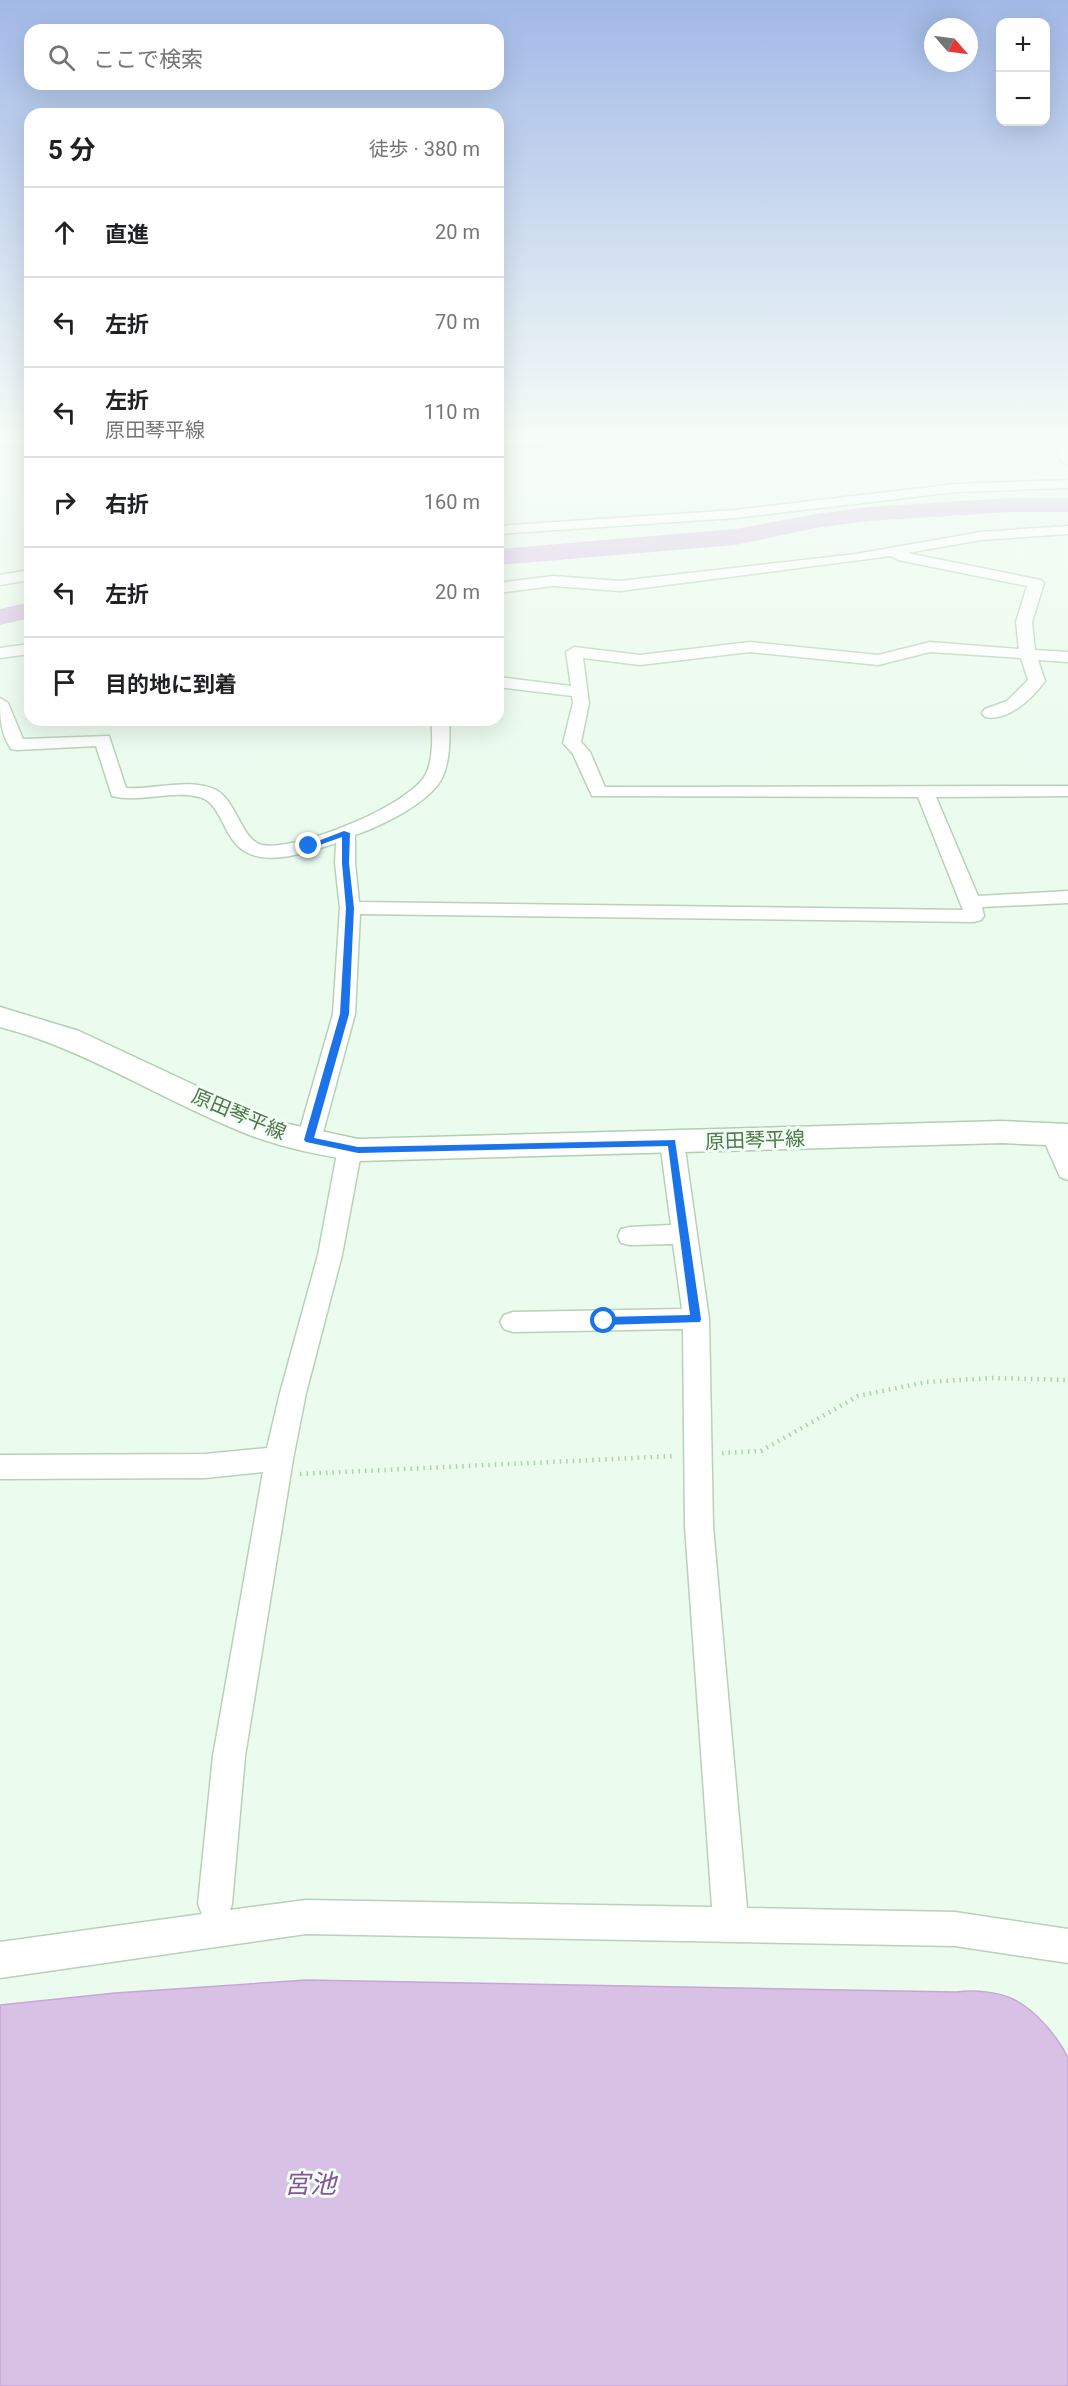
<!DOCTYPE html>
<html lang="ja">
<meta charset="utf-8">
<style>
:root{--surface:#fff;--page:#f6f6f6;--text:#202124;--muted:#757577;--line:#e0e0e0}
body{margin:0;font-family:Roboto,"Noto Sans JP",sans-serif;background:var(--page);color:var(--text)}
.controls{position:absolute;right:18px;top:18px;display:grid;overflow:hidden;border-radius:12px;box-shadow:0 6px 24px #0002}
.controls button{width:54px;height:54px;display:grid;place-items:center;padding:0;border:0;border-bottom:2px solid var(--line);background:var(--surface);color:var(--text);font:30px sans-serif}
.compass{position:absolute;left:924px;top:18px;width:54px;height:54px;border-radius:50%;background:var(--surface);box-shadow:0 6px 24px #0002;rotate:118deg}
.stop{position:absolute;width:18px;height:18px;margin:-14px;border:4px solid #1a73e8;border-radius:50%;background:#fff}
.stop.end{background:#1a73e8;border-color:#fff;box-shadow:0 2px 6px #0008}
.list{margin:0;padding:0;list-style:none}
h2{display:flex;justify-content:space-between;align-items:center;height:78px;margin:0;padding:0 24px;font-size:26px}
h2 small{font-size:20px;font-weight:400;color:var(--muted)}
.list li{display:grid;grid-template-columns:39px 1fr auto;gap:18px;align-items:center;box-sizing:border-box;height:90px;padding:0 24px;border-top:2px solid var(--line)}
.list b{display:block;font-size:22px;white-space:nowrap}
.list p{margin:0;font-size:20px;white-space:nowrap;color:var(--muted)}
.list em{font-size:20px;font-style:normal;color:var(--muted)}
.icon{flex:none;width:33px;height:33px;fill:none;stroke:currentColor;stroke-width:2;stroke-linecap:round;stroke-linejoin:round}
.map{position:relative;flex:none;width:1068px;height:2386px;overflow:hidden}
.search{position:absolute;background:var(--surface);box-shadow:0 6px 24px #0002;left:24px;top:24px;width:480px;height:66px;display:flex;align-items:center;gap:15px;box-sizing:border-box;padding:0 21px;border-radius:18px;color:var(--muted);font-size:22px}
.panel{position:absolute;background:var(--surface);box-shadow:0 6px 24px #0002;left:24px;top:108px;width:480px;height:618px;border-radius:18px}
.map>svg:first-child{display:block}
.water{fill:#d9c0e5;stroke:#c7a7d6;stroke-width:1.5}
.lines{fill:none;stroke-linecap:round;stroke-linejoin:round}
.river{fill:#d9c0e5;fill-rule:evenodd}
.minor-casing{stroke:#b7d2b7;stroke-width:3}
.secondary-casing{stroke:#b0d0af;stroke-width:3}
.primary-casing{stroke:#cbd6ca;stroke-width:3}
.trunk-casing{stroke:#cbd6ca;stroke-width:3}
.path{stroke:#aad5a7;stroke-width:4.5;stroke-dasharray:1.5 5;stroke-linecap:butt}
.minor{fill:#fff;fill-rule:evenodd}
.secondary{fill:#fff;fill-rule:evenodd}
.primary{fill:#a9f5b5;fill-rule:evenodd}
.trunk{fill:#aff3ae;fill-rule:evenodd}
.route{fill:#1a73e8}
.labels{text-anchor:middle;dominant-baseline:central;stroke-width:6;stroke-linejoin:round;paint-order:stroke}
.street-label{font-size:20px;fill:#53764f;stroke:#f1fef3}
.near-water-label{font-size:26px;font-style:italic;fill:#87549c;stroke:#f1fef3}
</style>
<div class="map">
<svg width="1068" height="2386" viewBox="0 0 1068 2386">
<rect width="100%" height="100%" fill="#ebfbee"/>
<path class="water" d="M 306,1980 L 956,1992 C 974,1990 998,1991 1015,2000 C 1035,2010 1059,2038 1068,2058 L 1068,2386 L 0,2386 L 0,2005 L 115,1993 Z"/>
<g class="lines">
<path class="river" d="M 1011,498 L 1068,498 L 1068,512 L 1011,512 L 868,521 L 816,528 L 735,545 L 498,565 L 498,549 L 735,529 L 816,514 L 868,507 Z
M 30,602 L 30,618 L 0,625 L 0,609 Z"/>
<defs>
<path id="minor" d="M 1049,434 L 1062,434 L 1068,447 L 1068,465 L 1061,461 Z
M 1068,480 L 1068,488 L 956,492 L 735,518 L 498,534 L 498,526 L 735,510 L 956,484 Z
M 1068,526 L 1068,534 L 981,540 L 907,553 L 1041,580 L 1044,583 L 1032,622 L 1035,650 L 1068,652 L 1068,662 L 1038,660 L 1045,681 C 1033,698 1008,722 985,717 L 982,713 L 985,709 L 1007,701 L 1028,680 L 1021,658 L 930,652 L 878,665 L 750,652 L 640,665 L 583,658 L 589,703 L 581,742 L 590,752 L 605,787 L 1068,786 L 1068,796 L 936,797 L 978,896 L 1068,891 L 1068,903 L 982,907 L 984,916 L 981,920 L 974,922 L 360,914 L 355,1014 L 321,1140 L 317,1146 L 309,1148 L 301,1146 L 297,1140 L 333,1014 L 340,908 L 335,863 L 336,843 C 311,851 271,866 246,852 C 234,846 227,831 221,819 C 216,810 210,799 199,797 C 171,790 141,803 112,796 L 96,746 L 17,750 L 11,749 C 0,732 0,717 0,698 L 8,703 L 23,739 L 109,736 L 126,788 C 154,790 190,777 216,790 C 236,800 242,841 262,845 C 296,852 411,805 426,774 C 433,760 433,736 431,720 L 449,720 C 450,737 450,760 443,776 C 432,802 381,826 355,835 L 355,863 L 359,902 L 963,910 L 918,797 L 592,796 L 573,754 L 563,743 L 573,703 L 572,696 L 498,687 L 498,677 L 571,686 L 566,652 L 574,647 L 640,655 L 750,642 L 878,655 L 930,642 L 1019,649 L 1016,622 L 1027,586 L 898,560 L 891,556 L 620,591 L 553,586 L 498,593 L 498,583 L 553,576 L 620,581 L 856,554 L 981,532 Z
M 30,570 L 30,580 L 0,585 L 0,575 Z
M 30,644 L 30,654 L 0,658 L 0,648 Z
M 1053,1126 L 1061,1128 L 1068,1142 L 1068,1180 L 1060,1177 L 1041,1134 L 1045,1128 Z
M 672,1134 L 680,1136 L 684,1142 L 709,1319 L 713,1526 L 747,1908 L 955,1912 L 1068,1929 L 1068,1963 L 955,1946 L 306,1934 L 0,1978 L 0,1942 L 202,1914 L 198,1904 L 213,1756 L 263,1472 L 205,1478 L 0,1479 L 0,1455 L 205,1454 L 267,1448 L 280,1393 L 318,1255 L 338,1148 L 342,1142 L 350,1140 L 358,1142 L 362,1148 L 342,1255 L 306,1393 L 293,1459 L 245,1756 L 232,1904 L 230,1910 L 306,1900 L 712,1907 L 685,1526 L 683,1329 L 513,1332 L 504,1329 L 500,1322 L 504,1315 L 513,1312 L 682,1309 L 673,1244 L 630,1245 L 621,1243 L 618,1236 L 621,1229 L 630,1227 L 671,1225 L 660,1142 L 664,1136 Z"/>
<path id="secondary" d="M 0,1007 L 79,1031 L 235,1104 L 279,1122 L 358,1139 L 1002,1121 L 1068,1124 L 1068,1146 L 1002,1143 L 358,1161 C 320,1155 283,1148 247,1134 C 163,1101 88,1050 0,1027 Z"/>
<path id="primary" d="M 522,434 L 558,434 C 546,449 534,449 522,434 Z"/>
<path id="trunk" d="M 1068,435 L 1068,445 L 498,446 L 498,436 Z
M 0,437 L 30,438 L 30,448 L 0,447 Z"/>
</defs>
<use href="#minor" class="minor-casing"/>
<use href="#secondary" class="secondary-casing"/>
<use href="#primary" class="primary-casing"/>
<use href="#trunk" class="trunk-casing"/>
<path class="path" d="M 722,1453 L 761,1451 L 858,1396 L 926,1382 L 992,1378 L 1068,1380
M 300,1474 L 676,1456"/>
<use href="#minor" class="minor"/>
<use href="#secondary" class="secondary"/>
<use href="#primary" class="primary"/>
<use href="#trunk" class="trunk"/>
</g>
<linearGradient id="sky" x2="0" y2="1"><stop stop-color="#a2b9e7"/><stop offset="0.57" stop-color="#f6fdf7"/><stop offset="1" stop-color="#f6fdf7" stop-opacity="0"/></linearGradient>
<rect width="1068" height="768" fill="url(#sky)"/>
<path class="route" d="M 344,831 L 350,833 L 349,863 L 354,908 L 349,1014 L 314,1138 L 358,1147 L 675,1140 L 701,1319 L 700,1322 L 604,1325 L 599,1321 L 604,1317 L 690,1315 L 668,1146 L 358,1153 L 306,1142 L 304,1140 L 340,1014 L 346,908 L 342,863 L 342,837 L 311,848 L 305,846 Z"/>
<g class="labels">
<g class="street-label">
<text transform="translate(239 1114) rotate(23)">原田琴平線</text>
<text transform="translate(755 1140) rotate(-2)">原田琴平線</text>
</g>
<g class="near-water-label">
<text x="310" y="2184">宮池</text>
</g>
</g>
</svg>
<div class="controls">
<button>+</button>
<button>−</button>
</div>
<svg class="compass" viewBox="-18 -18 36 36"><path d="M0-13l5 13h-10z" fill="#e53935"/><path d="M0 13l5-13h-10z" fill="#757577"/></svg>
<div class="stop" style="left:604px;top:1321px"></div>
<div class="stop end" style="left:309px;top:846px"></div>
<div class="search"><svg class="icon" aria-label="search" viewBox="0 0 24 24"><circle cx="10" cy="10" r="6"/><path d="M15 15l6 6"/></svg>ここで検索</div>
<section class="panel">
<h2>5 分<small>徒歩 · 380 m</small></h2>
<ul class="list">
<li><svg class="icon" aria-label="ahead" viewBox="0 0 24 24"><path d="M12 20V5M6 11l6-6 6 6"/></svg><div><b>直進</b></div><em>20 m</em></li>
<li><svg class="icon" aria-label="left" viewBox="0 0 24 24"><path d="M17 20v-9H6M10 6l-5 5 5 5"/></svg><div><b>左折</b></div><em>70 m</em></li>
<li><svg class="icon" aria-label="left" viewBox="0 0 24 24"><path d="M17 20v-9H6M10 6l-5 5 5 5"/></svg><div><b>左折</b><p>原田琴平線</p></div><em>110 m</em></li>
<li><svg class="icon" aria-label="right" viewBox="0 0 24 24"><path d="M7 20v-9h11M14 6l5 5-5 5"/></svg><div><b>右折</b></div><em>160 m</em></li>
<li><svg class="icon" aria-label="left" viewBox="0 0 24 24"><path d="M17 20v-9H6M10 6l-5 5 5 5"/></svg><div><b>左折</b></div><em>20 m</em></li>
<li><svg class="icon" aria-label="arrive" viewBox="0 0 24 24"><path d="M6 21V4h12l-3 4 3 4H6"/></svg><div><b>目的地に到着</b></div></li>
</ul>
</section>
</div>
